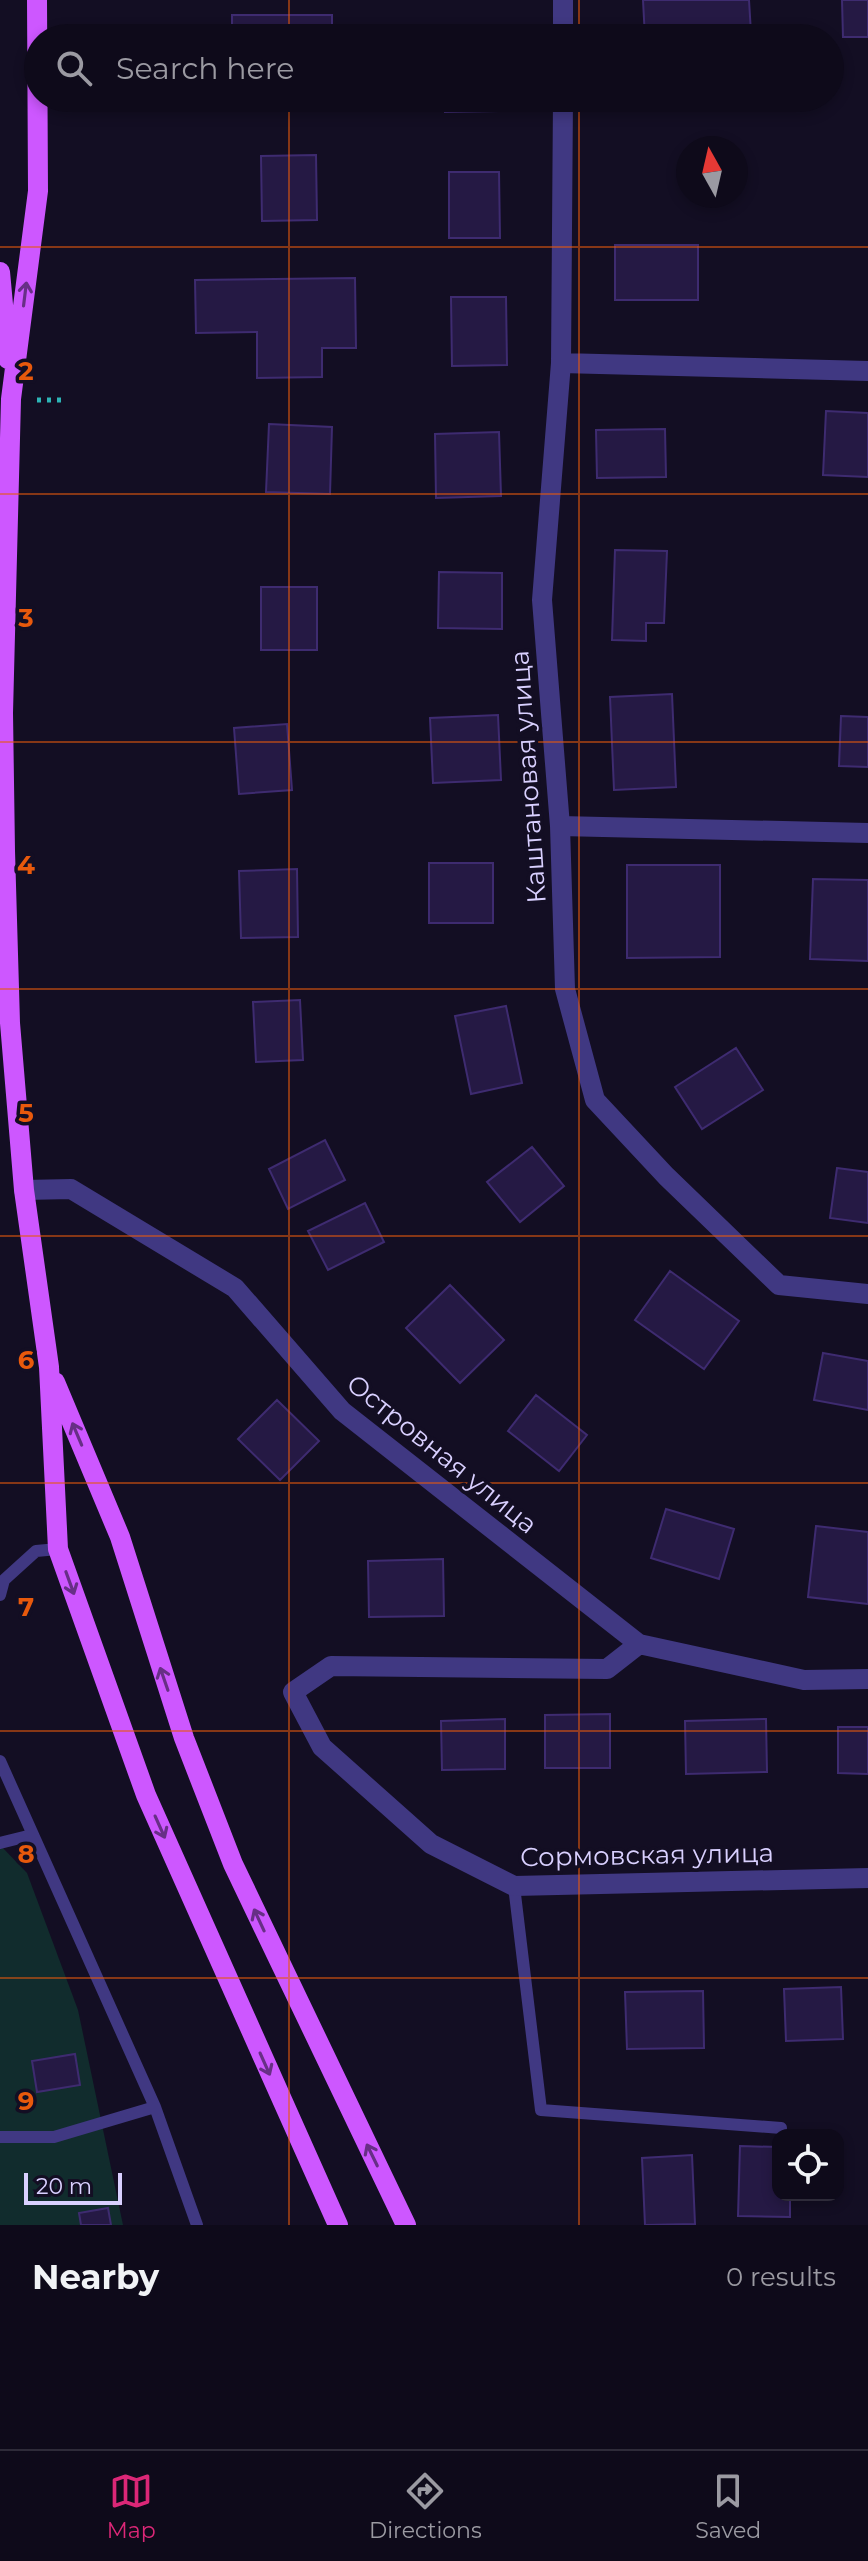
<!DOCTYPE html>
<meta charset="utf-8">
<style>
:root{--surface:#0e0a1a;--page:#171323;--text:#f1f3f6;--muted:#9b9aa2;--line:#2e2b39;--accent:#db2777}
body{margin:0;font-family:Montserrat,sans-serif;background:var(--page);color:var(--text)}
.controls{position:absolute;right:24px;bottom:24px;display:grid;overflow:hidden;border-radius:16px;box-shadow:0 4px 12px #0003}
.controls button{width:72px;height:72px;display:grid;place-items:center;padding:0;border:0;border-bottom:2px solid var(--line);background:var(--surface);color:var(--text);font:40px sans-serif}
.compass{position:absolute;left:676px;top:136px;width:72px;height:72px;border-radius:50%;background:var(--surface);box-shadow:0 4px 12px #0003;rotate:352deg}
.scale{position:absolute;left:24px;bottom:20px;width:98px;box-sizing:border-box;padding-left:8px;border:4px solid #d9d0ff;border-top:0;font-size:22px;line-height:28px;white-space:nowrap;color:#d9d0ff;-webkit-text-stroke:6px #130e23;paint-order:stroke}
.list{margin:0;padding:0;list-style:none}
h2{display:flex;justify-content:space-between;align-items:center;height:104px;margin:0;padding:0 32px;font-size:34px}
h2 small{font-size:26px;font-weight:400;color:var(--muted)}
.icon{flex:none;width:44px;height:44px;fill:none;stroke:currentColor;stroke-width:2;stroke-linecap:round;stroke-linejoin:round}
.map{position:relative;flex:none;width:868px;height:2225px;overflow:hidden}
.search{position:absolute;background:var(--surface);box-shadow:0 4px 12px #0003;left:24px;right:24px;top:24px;height:88px;display:flex;align-items:center;gap:20px;box-sizing:border-box;padding:0 28px;border-radius:44px;color:var(--muted);font-size:30px}
.sheet{height:224px;background:var(--surface)}
nav{display:flex;justify-content:space-around;align-items:center;box-sizing:border-box;height:112px;border-top:2px solid var(--line);background:var(--surface);font-size:22px;color:var(--muted)}
nav a{display:grid;justify-items:center;gap:4px}
nav .on{color:var(--accent)}
.map>svg:first-child{display:block}
.green{fill:#112c2d}
.building{fill:#251944;stroke:#3e2b70;stroke-width:2}
.lines{fill:none;stroke-linecap:round;stroke-linejoin:round}
.path{stroke:#2db4b6;stroke-width:5;stroke-dasharray:4 6;stroke-linecap:butt}
.lane{stroke:#403882;stroke-width:12}
.street{stroke:#403882;stroke-width:20}
.primary{stroke:#cd57ff;stroke-width:20}
.oneway{stroke:#672f86}
.grid{fill:none;stroke:#e8590c;stroke-width:2;stroke-opacity:0.55}
.labels{text-anchor:middle;dominant-baseline:central;stroke-width:7;stroke-linejoin:round;paint-order:stroke}
.street-label{font-size:26px;fill:#d9d0ff;stroke:#130e23}
.grid-label{font-size:26px;text-anchor:middle;font-weight:bold;fill:#e8590c;stroke:#130e23;stroke-width:7;stroke-linejoin:round;paint-order:stroke}
</style>
<div class="map">
<svg width="868" height="2225" viewBox="0 0 868 2225">
<rect width="100%" height="100%" fill="#130e23"/>
<path class="green" d="M 0,1845 L 27,1873 L 78,2010 L 123,2225 L 0,2225 Z"/>
<path class="building" d="M 643,0 L 749,0 L 751,33 L 645,38 Z
M 842,0 L 868,0 L 868,37 L 843,37 Z
M 232,15 L 332,15 L 332,38 L 232,38 Z
M 445,98 L 498,98 L 498,111 L 445,112 Z
M 316,155 L 317,220 L 262,221 L 261,156 Z
M 449,172 L 499,172 L 500,238 L 449,238 Z
M 615,245 L 698,245 L 698,300 L 615,300 Z
M 355,278 L 356,348 L 322,348 L 322,377 L 257,378 L 257,332 L 196,333 L 195,280 Z
M 451,297 L 506,297 L 507,365 L 452,366 Z
M 826,411 L 868,413 L 868,477 L 823,475 Z
M 269,424 L 332,427 L 330,494 L 266,492 Z
M 665,429 L 666,477 L 597,478 L 596,430 Z
M 499,432 L 501,496 L 436,498 L 435,434 Z
M 615,550 L 667,551 L 664,623 L 646,623 L 646,641 L 612,640 Z
M 439,572 L 502,573 L 502,629 L 438,628 Z
M 261,587 L 317,587 L 317,650 L 261,650 Z
M 672,694 L 676,787 L 614,790 L 610,697 Z
M 498,715 L 501,780 L 433,783 L 430,718 Z
M 841,716 L 868,717 L 868,767 L 839,766 Z
M 287,724 L 292,790 L 239,794 L 234,728 Z
M 429,863 L 493,863 L 493,923 L 429,923 Z
M 627,865 L 720,865 L 720,957 L 627,958 Z
M 297,869 L 298,937 L 241,938 L 239,871 Z
M 813,879 L 868,880 L 868,961 L 810,959 Z
M 300,1000 L 303,1060 L 256,1062 L 253,1002 Z
M 506,1006 L 522,1083 L 471,1094 L 455,1016 Z
M 736,1048 L 763,1090 L 702,1129 L 675,1087 Z
M 325,1140 L 345,1180 L 288,1209 L 269,1169 Z
M 532,1147 L 564,1186 L 520,1222 L 487,1182 Z
M 837,1168 L 868,1172 L 868,1223 L 830,1218 Z
M 365,1203 L 384,1242 L 328,1270 L 308,1231 Z
M 670,1271 L 739,1321 L 704,1369 L 635,1320 Z
M 450,1285 L 504,1340 L 460,1383 L 406,1328 Z
M 823,1353 L 868,1361 L 868,1410 L 814,1400 Z
M 536,1395 L 587,1435 L 559,1471 L 508,1431 Z
M 277,1400 L 319,1441 L 280,1480 L 238,1439 Z
M 666,1509 L 734,1529 L 719,1579 L 651,1558 Z
M 816,1526 L 868,1532 L 868,1604 L 808,1597 Z
M 443,1559 L 444,1616 L 369,1617 L 368,1561 Z
M 610,1714 L 610,1768 L 545,1768 L 545,1715 Z
M 505,1719 L 505,1769 L 442,1770 L 441,1721 Z
M 766,1719 L 767,1772 L 686,1774 L 685,1721 Z
M 838,1727 L 868,1727 L 868,1774 L 838,1773 Z
M 841,1987 L 843,2039 L 786,2041 L 784,1989 Z
M 703,1991 L 704,2048 L 627,2049 L 625,1992 Z
M 75,2054 L 80,2085 L 37,2092 L 32,2061 Z
M 740,2146 L 778,2147 L 778,2195 L 790,2195 L 790,2217 L 738,2216 Z
M 692,2155 L 695,2224 L 645,2225 L 642,2158 Z
M 108,2208 L 111,2225 L 81,2225 L 79,2213 Z"/>
<g class="lines">
<path class="path" d="M 37,400 L 63,400"/>
<path class="lane" d="M 0,1595 L 4,1580 L 36,1551 L 58,1549
M 0,1761 L 155,2107 L 197,2225
M 0,1843 L 32,1835
M 514,1886 L 541,2110 L 781,2128
M 0,2137 L 54,2137 L 155,2107"/>
<path class="street" d="M 563,38 L 563,0
M 563,98 L 561,363 L 542,600 L 560,826 L 565,989 L 595,1100 L 666,1176 L 779,1285 L 868,1294
M 561,363 L 868,371
M 560,826 L 868,833
M 24,1190 L 71,1189 L 235,1288 L 342,1411 L 639,1644 L 804,1680 L 868,1679
M 639,1644 L 607,1669 L 331,1666 L 293,1692 L 322,1747 L 431,1844 L 514,1886 L 868,1878"/>
<path class="primary" d="M 37,0 L 38,191 L 11,399 L 3,713 L 5,851 L 10,1023 L 24,1190 L 49,1367 L 58,1549 L 146,1795 L 338,2225
M 0,272 L 8,359
M 55,1382 L 120,1537 L 184,1738 L 233,1864 L 406,2225"/>
</g>
<defs><path id="oneway-shaft" d="M-6 0H5M1.5-3L5.5 0L1.5 3" fill="none" stroke-width="1.6" stroke-linecap="round" stroke-linejoin="round" transform="scale(2)"/></defs>
<g class="oneway">
<use href="#oneway-shaft" transform="translate(25 294) rotate(-83)"/>
<use href="#oneway-shaft" transform="translate(77 1434) rotate(-113)"/>
<use href="#oneway-shaft" transform="translate(70 1583) rotate(70)"/>
<use href="#oneway-shaft" transform="translate(164 1679) rotate(-109)"/>
<use href="#oneway-shaft" transform="translate(160 1827) rotate(66)"/>
<use href="#oneway-shaft" transform="translate(259 1920) rotate(-115)"/>
<use href="#oneway-shaft" transform="translate(265 2064) rotate(66)"/>
<use href="#oneway-shaft" transform="translate(372 2155) rotate(-116)"/>
</g>
<path class="grid" d="M 289,0 L 289,38M 579,0 L 579,38M 289,98 L 289,2225M 579,98 L 579,2225M 0,247 L 868,247M 0,494 L 868,494M 0,742 L 868,742M 0,989 L 868,989M 0,1236 L 868,1236M 0,1483 L 868,1483M 0,1731 L 868,1731M 0,1978 L 868,1978"/>
<g class="labels">
<g class="street-label">
<text transform="translate(528 777) rotate(-94)">Каштановая улица</text>
<text transform="translate(442 1454) rotate(39)">Островная улица</text>
<text transform="translate(647 1855) rotate(-1)">Сормовская улица</text>
</g>
</g>
<g class="grid-label">
<text x="26" y="380">2</text>
<text x="26" y="627">3</text>
<text x="26" y="874">4</text>
<text x="26" y="1122">5</text>
<text x="26" y="1369">6</text>
<text x="26" y="1616">7</text>
<text x="26" y="1863">8</text>
<text x="26" y="2110">9</text>
</g>
</svg>
<div class="controls">
<button><svg class="icon" aria-label="locate" viewBox="0 0 24 24"><circle cx="12" cy="12" r="6"/><path d="M12 2v4M12 18v4M2 12h4M18 12h4"/></svg></button>
</div>
<svg class="compass" viewBox="-18 -18 36 36"><path d="M0-13l5 13h-10z" fill="#e53935"/><path d="M0 13l5-13h-10z" fill="#9b9aa2"/></svg>
<div class="scale">20 m</div>
<div class="search"><svg class="icon" aria-label="search" viewBox="0 0 24 24"><circle cx="10" cy="10" r="6"/><path d="M15 15l6 6"/></svg>Search here</div>
</div>
<section class="sheet">
<h2>Nearby<small>0 results</small></h2>
<ul class="list">
</ul>
</section>
<nav>
<a class="on"><svg class="icon" aria-label="map" viewBox="0 0 24 24"><path d="M3 6l6-2 6 2 6-2v14l-6 2-6-2-6 2zM9 4v14M15 6v14"/></svg>Map</a>
<a><svg class="icon" aria-label="directions" viewBox="0 0 24 24"><path d="M12 3l9 9-9 9-9-9zM9 14v-3h6M13 9l2 2-2 2"/></svg>Directions</a>
<a><svg class="icon" aria-label="saved" viewBox="0 0 24 24"><path d="M7 4h10v16l-5-4-5 4z"/></svg>Saved</a>
</nav>
